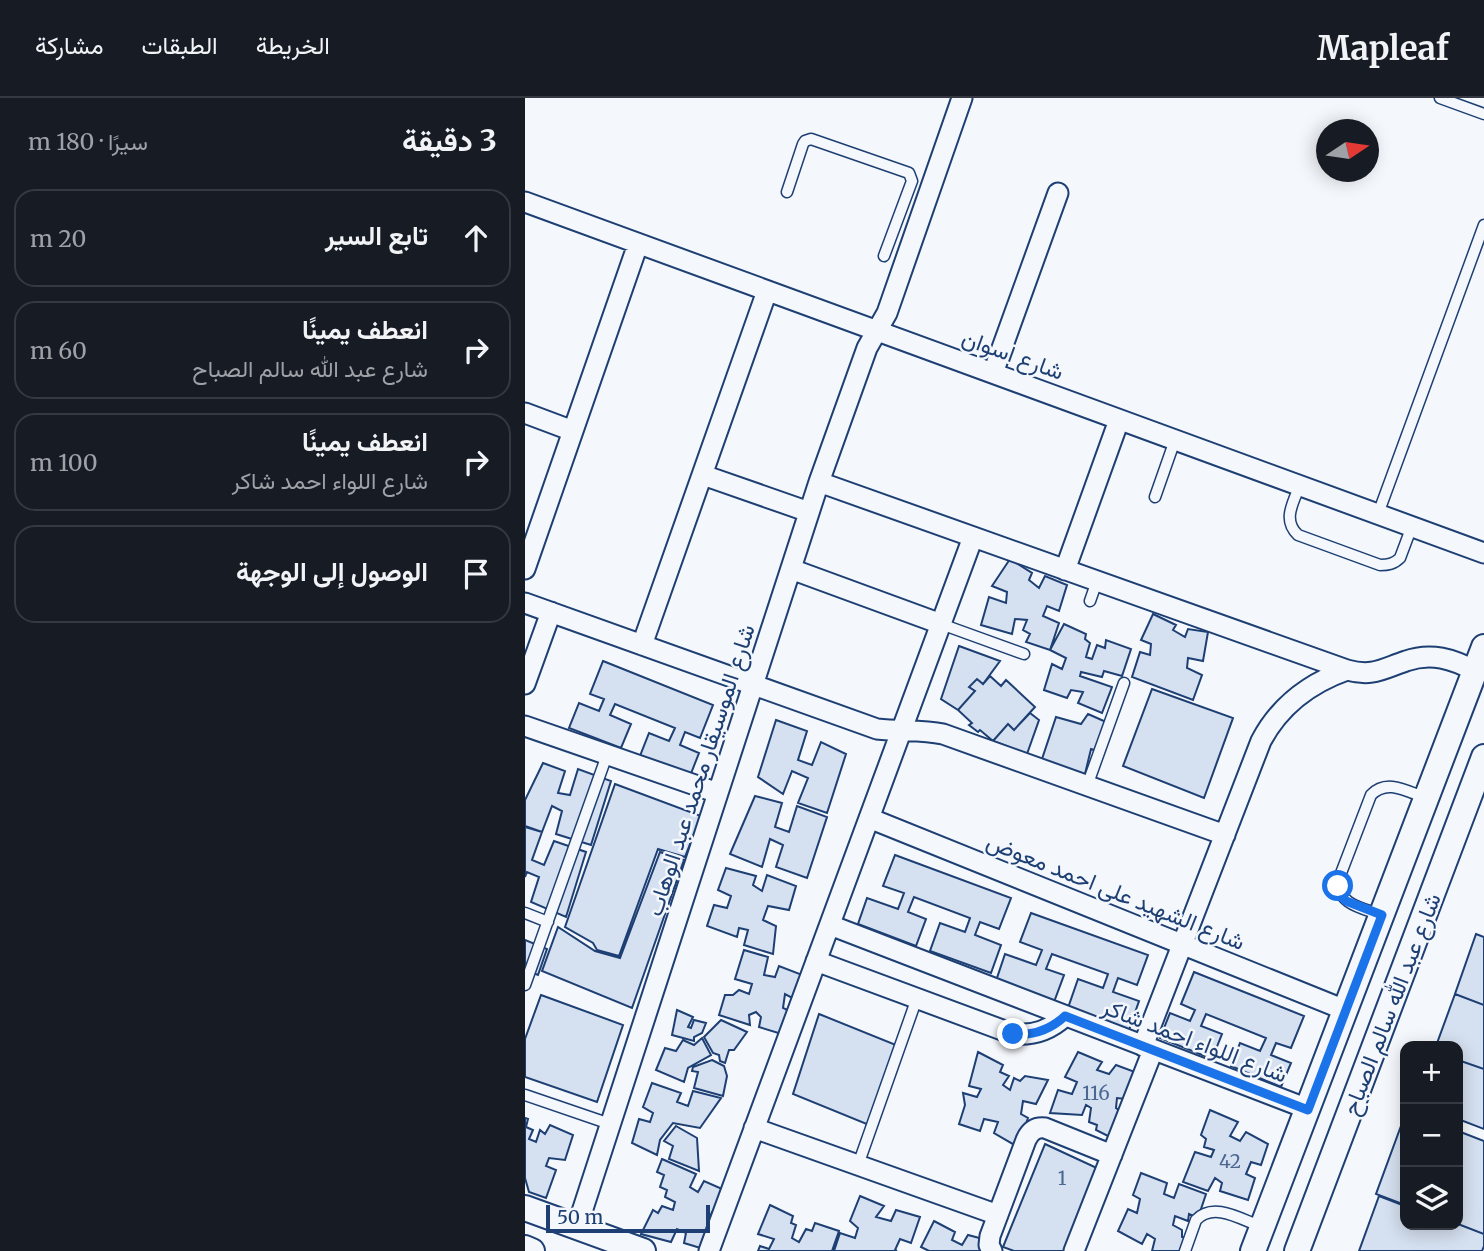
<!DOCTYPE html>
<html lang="ar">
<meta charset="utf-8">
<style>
:root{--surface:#171b24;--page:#20242c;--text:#f1f3f6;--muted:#9ea1a6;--line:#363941}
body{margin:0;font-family:Merriweather,Vazirmatn,serif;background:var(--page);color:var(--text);direction:rtl}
.controls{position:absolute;right:21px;bottom:21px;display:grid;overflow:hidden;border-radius:14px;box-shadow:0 4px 18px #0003}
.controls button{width:63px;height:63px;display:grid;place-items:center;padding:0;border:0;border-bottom:2px solid var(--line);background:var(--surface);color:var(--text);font:35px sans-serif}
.compass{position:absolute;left:791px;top:21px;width:63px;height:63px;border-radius:50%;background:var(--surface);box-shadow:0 4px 18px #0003;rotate:77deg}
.scale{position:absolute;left:21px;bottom:18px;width:164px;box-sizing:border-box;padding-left:7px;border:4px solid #1d3f73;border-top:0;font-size:19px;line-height:24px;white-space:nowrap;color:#1d3f73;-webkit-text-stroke:5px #f4f7fb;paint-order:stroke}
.stop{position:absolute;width:21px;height:21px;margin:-16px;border:5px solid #1a73e8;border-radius:50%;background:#fff}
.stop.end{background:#1a73e8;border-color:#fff;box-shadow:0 2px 7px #0008}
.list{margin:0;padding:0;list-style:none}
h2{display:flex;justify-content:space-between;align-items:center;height:91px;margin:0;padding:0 28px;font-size:30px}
h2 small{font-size:23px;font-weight:400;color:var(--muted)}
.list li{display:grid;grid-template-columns:46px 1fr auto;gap:21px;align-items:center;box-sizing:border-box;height:98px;margin:0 14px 14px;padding:0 14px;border:2px solid var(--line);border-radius:21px}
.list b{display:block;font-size:26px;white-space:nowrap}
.list p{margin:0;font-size:23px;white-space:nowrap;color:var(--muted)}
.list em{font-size:23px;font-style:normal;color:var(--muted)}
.icon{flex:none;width:38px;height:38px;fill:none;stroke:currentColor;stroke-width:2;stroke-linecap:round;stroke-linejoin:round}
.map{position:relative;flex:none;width:959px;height:1153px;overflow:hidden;direction:ltr}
header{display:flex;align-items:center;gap:42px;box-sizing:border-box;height:98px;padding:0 35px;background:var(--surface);border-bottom:2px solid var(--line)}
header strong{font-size:33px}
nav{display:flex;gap:38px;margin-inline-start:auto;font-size:24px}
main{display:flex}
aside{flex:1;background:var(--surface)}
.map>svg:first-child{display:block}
.building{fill:#d5e0f0;stroke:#1d3f73;stroke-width:2}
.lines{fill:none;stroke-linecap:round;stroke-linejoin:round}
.service-casing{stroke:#1d3f73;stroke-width:13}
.minor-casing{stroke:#1d3f73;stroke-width:23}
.tertiary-casing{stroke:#1d3f73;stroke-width:28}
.service{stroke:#f4f7fb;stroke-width:10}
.minor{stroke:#f4f7fb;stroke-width:19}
.tertiary{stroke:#f4f7fb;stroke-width:24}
.route{stroke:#1a73e8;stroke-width:9}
.labels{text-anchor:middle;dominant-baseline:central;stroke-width:5;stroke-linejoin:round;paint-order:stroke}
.number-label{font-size:19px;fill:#4b6792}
.street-label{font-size:23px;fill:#1d3f73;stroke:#f4f7fb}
</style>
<header>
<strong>Mapleaf</strong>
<nav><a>الخريطة</a><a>الطبقات</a><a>مشاركة</a></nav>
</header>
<main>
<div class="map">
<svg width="959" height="1153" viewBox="0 0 959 1153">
<rect width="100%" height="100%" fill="#f4f7fb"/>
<path class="building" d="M 485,461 L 507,475 L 504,482 L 514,490 L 520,478 L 542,487 L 534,513 L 522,508 L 518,518 L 534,525 L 525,552 L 501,544 L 505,536 L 498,532 L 502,522 L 490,521 L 487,536 L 456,527 L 464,499 L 481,505 L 482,494 L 467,488 Z
M 628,516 L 651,527 L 648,532 L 660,539 L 663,531 L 683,534 L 678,563 L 663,560 L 662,570 L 677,577 L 668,602 L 607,579 L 615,554 L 625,557 L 626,546 L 616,542 Z
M 539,526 L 561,536 L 560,541 L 565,545 L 561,559 L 567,561 L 572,547 L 580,550 L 581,542 L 606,551 L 597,578 L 579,573 L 577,579 L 556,574 L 555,578 L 587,589 L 577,615 L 553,605 L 558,594 L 546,592 L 542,600 L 519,592 L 527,566 L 537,571 L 541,560 L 525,552 Z
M 434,548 L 475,563 L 458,586 L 452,581 L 444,589 L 450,593 L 433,612 L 416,601 Z
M 78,563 L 188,607 L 175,640 L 160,634 L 155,647 L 174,655 L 165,678 L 115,658 L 124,635 L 144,643 L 150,630 L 90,606 L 85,617 L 106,626 L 96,650 L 44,630 L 54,605 L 74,613 L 79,601 L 65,596 Z
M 465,578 L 476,588 L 481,582 L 510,609 L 489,632 L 483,626 L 468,643 L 455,632 L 453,634 L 444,627 L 447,625 L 433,612 L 450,593 L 444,589 L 452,581 L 458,586 Z
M 627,591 L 708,620 L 679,700 L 598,668 Z
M 505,615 L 514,622 L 502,656 L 468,643 L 483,626 L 489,632 Z
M 563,616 L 588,627 L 576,654 L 566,651 L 559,680 L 517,661 L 531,619 L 556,626 Z
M 251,622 L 282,633 L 273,662 L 287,667 L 296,644 L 321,656 L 302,715 L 273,705 L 283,680 L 267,673 L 258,696 L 233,679 Z
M 18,665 L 40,673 L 33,695 L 45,697 L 53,671 L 86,683 L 66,747 L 31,736 L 37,713 L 27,708 L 17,734 L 0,728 L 0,702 Z
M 90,686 L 176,718 L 160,759 L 133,751 L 94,858 L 72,852 L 68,845 L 40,829 Z
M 230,698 L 257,705 L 250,729 L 264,734 L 272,708 L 302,719 L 282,780 L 251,769 L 258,747 L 245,741 L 237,769 L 205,756 Z
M 0,729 L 17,734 L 7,762 L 19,767 L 29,743 L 61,754 L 41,819 L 6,804 L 14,779 L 2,774 L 0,779 Z
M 135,754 L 159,762 L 107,910 L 17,873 L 33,829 L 70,853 L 95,860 Z
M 370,757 L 486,800 L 474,831 L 455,824 L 450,837 L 476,847 L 466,875 L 405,853 L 415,825 L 440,834 L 445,820 L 389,799 L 383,814 L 401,821 L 391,848 L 333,826 L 342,800 L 373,811 L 379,795 L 358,788 Z
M 201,770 L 231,778 L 228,787 L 237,793 L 242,777 L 271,788 L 264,812 L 243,808 L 238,822 L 251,828 L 248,856 L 219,847 L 223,832 L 214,830 L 212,839 L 182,828 L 189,807 L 202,810 L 206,798 L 193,792 Z
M 506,815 L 623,857 L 612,887 L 593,880 L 588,894 L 614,903 L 604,932 L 543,910 L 553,881 L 578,890 L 583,876 L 527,856 L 521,871 L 539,877 L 529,904 L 471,883 L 480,856 L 511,867 L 517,852 L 495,844 Z
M 951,836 L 959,839 L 959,907 L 930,896 Z
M 0,842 L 22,851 L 13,877 L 0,872 Z
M 219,852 L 243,859 L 239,877 L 250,879 L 254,868 L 280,878 L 273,903 L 260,896 L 258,910 L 267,914 L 260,937 L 234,929 L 236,919 L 231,914 L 224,917 L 225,927 L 194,917 L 200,897 L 208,897 L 214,892 L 224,896 L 227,886 L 210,881 Z
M 669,874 L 779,918 L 766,950 L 751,945 L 746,957 L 766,965 L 756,989 L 706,968 L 715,945 L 735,953 L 741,940 L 681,916 L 676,928 L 697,936 L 687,961 L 635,940 L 645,915 L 665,923 L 670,912 L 656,906 Z
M 930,896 L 959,907 L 959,971 L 933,962 L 933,948 L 911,948 Z
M 16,897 L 98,927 L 72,1004 L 0,979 L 0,941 Z
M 152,912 L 168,919 L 163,929 L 166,930 L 169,922 L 181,925 L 177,935 L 169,939 L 169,943 L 147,937 Z
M 294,916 L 371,947 L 344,1027 L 268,996 Z
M 196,922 L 222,934 L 209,952 L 204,952 L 200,965 L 195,963 L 194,957 L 188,955 L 179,939 Z
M 177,940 L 186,957 L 163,970 L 159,984 L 131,972 L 140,950 L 151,953 L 158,942 L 169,947 Z
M 453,954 L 478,967 L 475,974 L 484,978 L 478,987 L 485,992 L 489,980 L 495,983 L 500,978 L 523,982 L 511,1006 L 498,1003 L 496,1016 L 503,1020 L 493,1049 L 469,1035 L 473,1024 L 459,1021 L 455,1033 L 434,1026 L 440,1007 L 438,995 L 452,999 L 456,991 L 444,988 Z
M 553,954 L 577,964 L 572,972 L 584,976 L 591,967 L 610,974 L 601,1001 L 592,1000 L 591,1010 L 598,1015 L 589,1041 L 571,1032 L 572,1027 L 564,1024 L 566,1010 L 561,1007 L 557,1017 L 525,1015 L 533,992 L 547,996 L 552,984 L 540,979 Z
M 187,962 L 199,968 L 202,978 L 198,998 L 169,990 L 173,974 L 167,973 L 168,969 Z
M 933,962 L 959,971 L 959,1031 L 933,1021 Z
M 127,985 L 156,995 L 152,1004 L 163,1008 L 168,993 L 196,1000 L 175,1030 L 148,1025 L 135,1042 L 132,1057 L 107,1045 L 114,1021 L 125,1024 L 128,1015 L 118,1009 Z
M 685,1012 L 713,1024 L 705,1038 L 715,1043 L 721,1034 L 743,1046 L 736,1067 L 726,1064 L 721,1076 L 730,1080 L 723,1102 L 695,1093 L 697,1085 L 690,1080 L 683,1093 L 658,1084 L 670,1054 L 686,1059 L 689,1052 L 679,1049 L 681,1041 L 676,1037 Z
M 880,1017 L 880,1107 L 851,1096 Z
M 0,1020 L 3,1021 L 1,1029 L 8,1032 L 4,1041 L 11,1044 L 15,1032 L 20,1036 L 25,1027 L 48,1037 L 40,1062 L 24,1060 L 21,1068 L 31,1072 L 21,1100 L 4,1094 L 0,1080 Z
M 151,1028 L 172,1040 L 174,1073 L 144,1061 L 148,1048 L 139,1043 Z
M 933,1033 L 959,1043 L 959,1136 L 933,1126 Z
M 520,1046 L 574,1071 L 541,1153 L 489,1153 L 478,1149 Z
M 137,1061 L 171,1076 L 165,1089 L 173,1094 L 179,1083 L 204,1094 L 195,1115 L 187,1114 L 183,1124 L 191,1128 L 182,1152 L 159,1145 L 161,1135 L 152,1131 L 146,1144 L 116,1136 L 128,1112 L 133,1115 L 137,1108 L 148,1112 L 150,1104 L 140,1099 L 142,1092 L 135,1089 L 139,1077 L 132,1074 Z
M 616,1075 L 642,1085 L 639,1096 L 649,1100 L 654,1086 L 681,1096 L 673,1120 L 664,1116 L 663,1123 L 650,1118 L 648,1127 L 657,1132 L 657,1139 L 661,1140 L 658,1153 L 627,1153 L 630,1141 L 622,1136 L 617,1146 L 593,1133 L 603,1111 L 612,1115 L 615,1101 L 608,1097 Z
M 335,1098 L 359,1108 L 351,1119 L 366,1123 L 371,1112 L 395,1119 L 386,1145 L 375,1141 L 370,1152 L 372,1153 L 309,1153 L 315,1135 L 330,1140 L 333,1130 L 325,1123 Z
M 854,1098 L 880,1108 L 880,1127 L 933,1126 L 959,1136 L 959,1148 L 957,1153 L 834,1153 Z
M 245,1107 L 268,1118 L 266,1125 L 271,1127 L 267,1140 L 274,1144 L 281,1131 L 287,1133 L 290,1125 L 314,1133 L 307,1153 L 233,1153 L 235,1148 L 244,1151 L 249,1141 L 233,1136 Z
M 409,1123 L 430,1134 L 427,1142 L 437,1147 L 443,1137 L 462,1142 L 460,1153 L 404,1153 L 396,1149 Z"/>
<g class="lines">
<defs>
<path id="service" d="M 915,0 L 959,16
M 262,94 L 278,46 L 280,43 L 286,41 L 384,75 L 387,83 L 359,158
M 775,387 C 768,405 757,422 773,437 L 855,467 C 863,467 869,466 875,460 L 887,428
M 630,399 L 650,342
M 853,416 L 959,127
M 565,503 L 572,483
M 416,526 L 499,556
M 562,688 L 599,585
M 0,815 L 23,824
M 856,817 C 838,810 813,807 813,783 L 846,697 C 862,680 883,694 901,700
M 0,887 L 82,657
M 0,997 L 85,1026
M 333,1067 L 392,900
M 660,1153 L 671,1122 C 689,1103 717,1122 737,1129"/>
<path id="minor" d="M 0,104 L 959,455
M 468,275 L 533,95
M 0,315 L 48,333
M 178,377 L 284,414
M 294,384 L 822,572 C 848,579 857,571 881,563 C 906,554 928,561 950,573
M 0,471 L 113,146
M 266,471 L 416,526
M 540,472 L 594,322
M 0,505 L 352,631 C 375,634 396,631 418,636 L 700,737
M 117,547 L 242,193
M 0,586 L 26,514
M 0,628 L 193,695
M 344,720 L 820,912
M 305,827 L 783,1011
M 291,863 L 488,936 C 509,938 525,932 540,918
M 618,948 L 736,643 C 755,607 785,585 822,572
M 229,1030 L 473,1117
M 52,1129 L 294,384 L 342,250 L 362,215 L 437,0
M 184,1153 L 448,439
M 467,1153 L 464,1147 L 465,1138 L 501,1042 C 505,1033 511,1029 520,1030 L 587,1057
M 549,1153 L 628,952"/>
<path id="tertiary" d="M 0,1110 L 118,1153
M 0,1150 L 7,1153
M 728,1153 L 959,549
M 772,1153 L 959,659"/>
</defs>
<use href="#service" class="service-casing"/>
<use href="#minor" class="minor-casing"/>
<use href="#tertiary" class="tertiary-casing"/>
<use href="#service" class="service"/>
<use href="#minor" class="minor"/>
<use href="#tertiary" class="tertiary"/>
</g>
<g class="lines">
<path class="route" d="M 488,936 C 509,938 525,932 540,918 L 783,1012 L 857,817 L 821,803 L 817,799 L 813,788"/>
</g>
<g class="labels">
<g class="number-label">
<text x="571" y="995">116</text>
<text x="705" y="1063">42</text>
<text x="537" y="1080">1</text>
</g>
<g class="street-label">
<text transform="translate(488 256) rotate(20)">شارع اسوان</text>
<text transform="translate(175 672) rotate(-72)">شارع الموسيقار محمد عبد الوهاب</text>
<text transform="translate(591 793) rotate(22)">شارع الشهيد على احمد معوض</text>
<text transform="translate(866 906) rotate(-69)">شارع عبد الله سالم الصباح</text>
<text transform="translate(670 942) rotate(21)">شارع اللواء احمد شاكر</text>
</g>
</g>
</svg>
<div class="controls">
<button>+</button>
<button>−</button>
<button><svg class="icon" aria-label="layers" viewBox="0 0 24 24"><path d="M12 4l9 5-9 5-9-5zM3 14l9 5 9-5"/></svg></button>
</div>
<svg class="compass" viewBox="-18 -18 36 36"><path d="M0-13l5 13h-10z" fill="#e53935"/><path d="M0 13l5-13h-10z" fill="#9ea1a6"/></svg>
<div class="scale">50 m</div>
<div class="stop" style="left:813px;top:788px"></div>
<div class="stop end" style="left:488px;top:936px"></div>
</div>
<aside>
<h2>3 دقيقة<small>سيرًا · 180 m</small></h2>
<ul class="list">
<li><svg class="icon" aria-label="ahead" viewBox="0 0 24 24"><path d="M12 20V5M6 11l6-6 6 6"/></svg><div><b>تابع السير</b></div><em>20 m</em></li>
<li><svg class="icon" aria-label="right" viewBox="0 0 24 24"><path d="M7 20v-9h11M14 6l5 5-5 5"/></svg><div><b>انعطف يمينًا</b><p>شارع عبد الله سالم الصباح</p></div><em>60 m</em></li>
<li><svg class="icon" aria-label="right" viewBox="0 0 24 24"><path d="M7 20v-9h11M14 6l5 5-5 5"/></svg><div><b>انعطف يمينًا</b><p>شارع اللواء احمد شاكر</p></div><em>100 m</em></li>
<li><svg class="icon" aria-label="arrive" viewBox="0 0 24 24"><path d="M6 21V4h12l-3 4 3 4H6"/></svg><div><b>الوصول إلى الوجهة</b></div></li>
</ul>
</aside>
</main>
